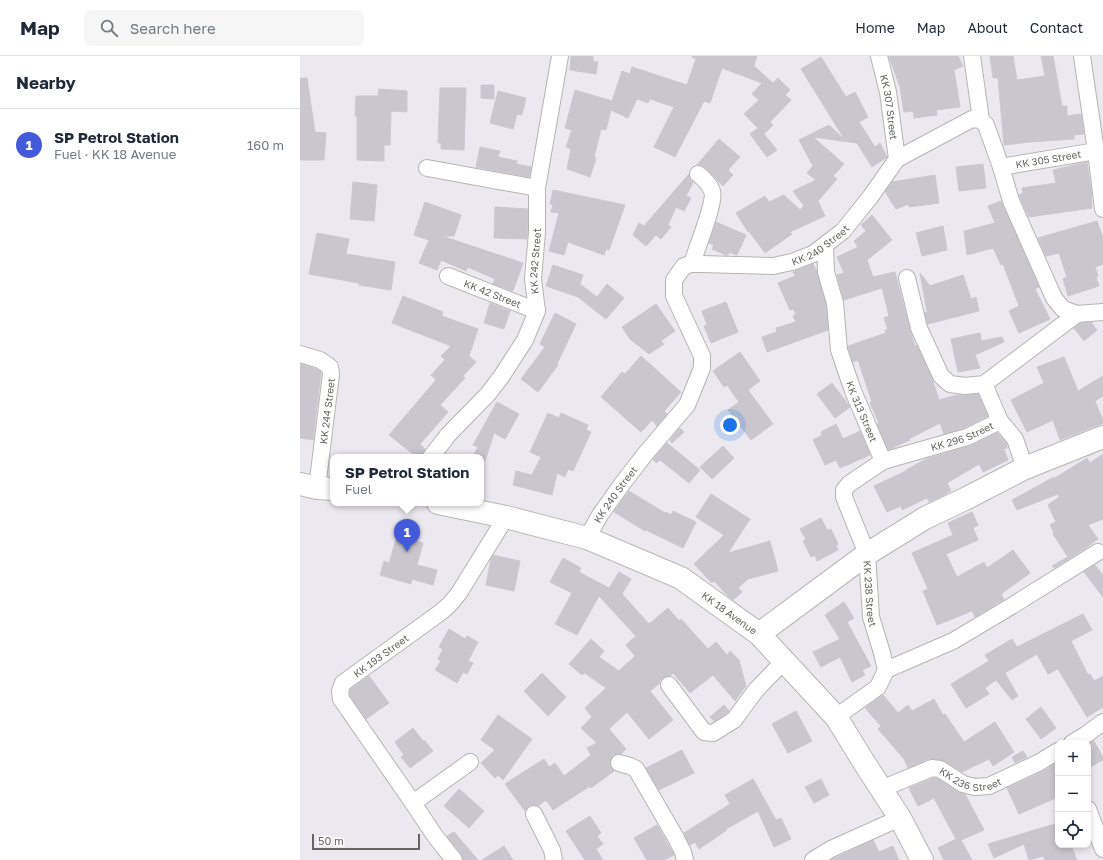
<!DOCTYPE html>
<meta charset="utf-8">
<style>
:root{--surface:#fff;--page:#f6f6f7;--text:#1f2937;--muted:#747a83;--line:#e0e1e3;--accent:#435ada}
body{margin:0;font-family:"Golos Text",sans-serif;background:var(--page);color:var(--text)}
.controls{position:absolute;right:12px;bottom:12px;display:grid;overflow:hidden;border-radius:8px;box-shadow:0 2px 6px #0003}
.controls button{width:36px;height:36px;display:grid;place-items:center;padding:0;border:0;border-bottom:1px solid var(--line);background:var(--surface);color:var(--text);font:20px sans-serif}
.scale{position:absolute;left:12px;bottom:10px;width:108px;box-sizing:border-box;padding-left:4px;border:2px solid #64665f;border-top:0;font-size:11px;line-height:14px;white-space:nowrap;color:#64665f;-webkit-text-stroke:3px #fff;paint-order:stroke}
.you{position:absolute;left:430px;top:369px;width:14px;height:14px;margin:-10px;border:3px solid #fff;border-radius:50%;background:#1a73e8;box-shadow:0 0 0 6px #1a73e833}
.badge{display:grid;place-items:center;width:26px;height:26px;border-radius:50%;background:var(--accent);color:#fff;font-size:13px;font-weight:700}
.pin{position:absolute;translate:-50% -33px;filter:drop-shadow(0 1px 2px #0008)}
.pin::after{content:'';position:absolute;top:21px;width:14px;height:12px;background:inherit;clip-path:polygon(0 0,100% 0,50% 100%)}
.popup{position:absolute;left:30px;top:398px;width:154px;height:52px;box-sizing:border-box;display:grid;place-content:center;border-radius:8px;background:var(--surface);filter:drop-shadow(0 1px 3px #0005);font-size:13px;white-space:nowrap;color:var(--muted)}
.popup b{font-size:15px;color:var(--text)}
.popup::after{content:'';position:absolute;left:50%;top:100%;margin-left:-8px;border:8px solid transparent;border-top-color:var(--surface)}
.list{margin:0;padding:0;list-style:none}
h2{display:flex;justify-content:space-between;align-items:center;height:52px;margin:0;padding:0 16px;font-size:17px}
h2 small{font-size:13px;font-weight:400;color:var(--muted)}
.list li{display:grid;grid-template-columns:26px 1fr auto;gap:12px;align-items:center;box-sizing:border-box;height:72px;padding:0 16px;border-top:1px solid var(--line)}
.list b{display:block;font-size:15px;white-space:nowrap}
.list p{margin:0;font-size:13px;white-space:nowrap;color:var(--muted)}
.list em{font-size:13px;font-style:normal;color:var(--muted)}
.icon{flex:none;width:22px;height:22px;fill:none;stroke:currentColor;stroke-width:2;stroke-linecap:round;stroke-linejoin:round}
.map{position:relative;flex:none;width:803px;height:804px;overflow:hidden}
header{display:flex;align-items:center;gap:24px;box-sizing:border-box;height:56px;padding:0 20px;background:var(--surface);border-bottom:1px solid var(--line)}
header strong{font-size:19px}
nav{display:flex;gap:22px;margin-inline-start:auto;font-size:14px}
.search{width:280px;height:36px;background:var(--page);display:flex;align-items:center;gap:10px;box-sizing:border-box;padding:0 14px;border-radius:8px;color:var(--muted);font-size:15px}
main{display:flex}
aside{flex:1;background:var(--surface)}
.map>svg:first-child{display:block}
.building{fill:#c9c6cd;stroke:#cdc6d4}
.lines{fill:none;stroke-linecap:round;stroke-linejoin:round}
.minor-casing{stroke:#b3b6b0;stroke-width:18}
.secondary-casing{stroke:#b6b8b2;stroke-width:24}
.minor{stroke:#fff;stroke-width:16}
.secondary{stroke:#fff;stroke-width:22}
.labels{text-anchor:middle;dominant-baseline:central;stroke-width:3;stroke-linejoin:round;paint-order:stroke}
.street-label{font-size:10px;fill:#64665f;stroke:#fff}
</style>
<header>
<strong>Map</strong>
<div class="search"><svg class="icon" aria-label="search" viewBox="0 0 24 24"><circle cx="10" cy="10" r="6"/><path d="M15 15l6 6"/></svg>Search here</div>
<nav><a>Home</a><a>Map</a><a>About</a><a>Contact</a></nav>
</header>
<main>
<aside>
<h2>Nearby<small></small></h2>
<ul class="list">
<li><span class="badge">1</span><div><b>SP Petrol Station</b><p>Fuel · KK 18 Avenue</p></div><em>160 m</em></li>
</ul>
</aside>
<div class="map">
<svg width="803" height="804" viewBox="0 0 803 804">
<rect width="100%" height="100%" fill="#ece8ef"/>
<path class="building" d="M 271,0 L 293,0 L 293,5 L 298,6 L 296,18 L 270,14 Z
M 392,0 L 457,0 L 454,10 L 473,27 L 478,22 L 490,34 L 485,39 L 491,44 L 470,66 L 473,69 L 464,78 L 477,94 L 467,101 L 450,78 L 458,72 L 444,58 L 459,44 L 452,38 L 462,27 L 422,12 L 410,47 L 404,45 L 375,101 L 354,91 L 374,51 L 350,43 L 348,47 L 337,43 L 328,62 L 311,54 L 306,74 L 301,73 L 294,101 L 296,102 L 290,121 L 267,113 L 271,93 L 266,91 L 272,74 L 265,72 L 275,34 L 312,45 L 322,15 L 330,18 L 332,11 L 387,29 L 396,3 L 392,1 Z
M 589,0 L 658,0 L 663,10 L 654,14 L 660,51 L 636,54 L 637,59 L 614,62 L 613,55 L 604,56 L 600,31 Z
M 690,0 L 713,0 L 717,24 L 745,20 L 741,0 L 753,0 L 762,50 L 767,50 L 767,60 L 781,58 L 784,78 L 774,79 L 774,83 L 730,86 L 704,89 L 698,22 L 693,22 Z
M 521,1 L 546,41 L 555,36 L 568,61 L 559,66 L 575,91 L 580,87 L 587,101 L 572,111 L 557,87 L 513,81 L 544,108 L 533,120 L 537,123 L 518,145 L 525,160 L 490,176 L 492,178 L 465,197 L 448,174 L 448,176 L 436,157 L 465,140 L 469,146 L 484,139 L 500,154 L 504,150 L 493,135 L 516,124 L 507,117 L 513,110 L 499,84 L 529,69 L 545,84 L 501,13 Z
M 0,22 L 7,22 L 15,76 L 26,77 L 24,104 L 0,104 Z
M 181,29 L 194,29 L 194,43 L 181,42 Z
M 140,32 L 166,32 L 164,94 L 141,93 L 141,87 L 138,87 Z
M 79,33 L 107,35 L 107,56 L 91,55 L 90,89 L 84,89 L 84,105 L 57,104 L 57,60 L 55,60 L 56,40 L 78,40 Z
M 198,35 L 226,42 L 222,59 L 217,58 L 213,73 L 190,67 Z
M 419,83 L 440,101 L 428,114 L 433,119 L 423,130 L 406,112 L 400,109 L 397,109 Z
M 180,91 L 200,95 L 198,101 L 217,105 L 216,108 L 231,111 L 229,121 L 176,111 Z
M 787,106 L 792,141 L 791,141 L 792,148 L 791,148 L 792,152 L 729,161 L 719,139 L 723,137 L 722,132 L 756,127 L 753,114 Z
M 683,108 L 686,132 L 659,135 L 656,111 Z
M 389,118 L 389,122 L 393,127 L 386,140 L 391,142 L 384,155 L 376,151 L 368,169 L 371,171 L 361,183 L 356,179 L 346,190 L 333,179 L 339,167 L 344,170 Z
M 635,119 L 639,147 L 609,151 L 609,148 L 596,153 L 585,136 L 592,126 Z
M 53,126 L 77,129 L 74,165 L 50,163 Z
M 253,134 L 325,149 L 309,194 L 306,193 L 304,199 L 268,186 L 264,199 L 249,195 L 259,157 L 251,156 L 253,149 L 250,148 Z
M 701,145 L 739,231 L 735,233 L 750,263 L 719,277 L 709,255 L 719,250 L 703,208 L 701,209 L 693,192 L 667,199 L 664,175 L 695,167 L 688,150 Z
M 125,146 L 161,159 L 154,180 L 142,180 L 223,207 L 213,235 L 193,228 L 195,223 L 168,211 L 166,215 L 141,204 L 137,214 L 119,207 L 129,184 L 114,179 Z
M 195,151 L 228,153 L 227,183 L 194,182 Z
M 572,159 L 592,184 L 567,204 L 573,221 L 595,216 L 610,274 L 615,290 L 617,289 L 633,325 L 639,344 L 657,339 L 666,339 L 678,338 L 688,360 L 664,372 L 644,378 L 640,367 L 609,383 L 610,384 L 588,394 L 577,368 L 579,367 L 570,347 L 572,346 L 558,304 L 553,306 L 548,290 L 586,277 L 585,274 L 588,274 L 584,262 L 589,260 L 582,232 L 544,244 L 537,219 L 544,217 L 537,201 L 558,191 L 554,185 L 566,175 L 561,169 Z
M 797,165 L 803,182 L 803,208 L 795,211 L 798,220 L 796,221 L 799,230 L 768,240 L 763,223 L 767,221 L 759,197 L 746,200 L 738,182 Z
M 416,166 L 446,179 L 437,199 L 429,196 L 428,199 L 426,199 L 412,193 L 414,189 L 409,187 Z
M 643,170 L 647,194 L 622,200 L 616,177 Z
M 17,177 L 49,183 L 46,198 L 95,206 L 91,234 L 59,229 L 59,227 L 9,218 Z
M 513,208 L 517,216 L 526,249 L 528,274 L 467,296 L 462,281 L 477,276 L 476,272 L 496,266 L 493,260 L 496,258 L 493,253 L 490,254 L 478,227 L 495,220 L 493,216 Z
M 253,209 L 283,219 L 280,228 L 297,241 L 307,228 L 324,242 L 306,263 L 278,241 L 246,230 Z
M 620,217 L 630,230 L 663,219 L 671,243 L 676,241 L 679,255 L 628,268 L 625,257 L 627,256 Z
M 103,240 L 143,256 L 142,260 L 178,273 L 169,300 L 176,306 L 163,320 L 165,322 L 140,349 L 148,356 L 120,388 L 125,393 L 122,401 L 117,401 L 89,379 L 136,324 L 131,319 L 145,304 L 141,300 L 151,290 L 92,267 Z
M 426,246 L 438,276 L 411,287 L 404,270 L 407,269 L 402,255 Z
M 190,247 L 210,255 L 204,273 L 184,267 Z
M 356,248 L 375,275 L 361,285 L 364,288 L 349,298 L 330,283 L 322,271 Z
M 255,257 L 276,268 L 257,308 L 258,309 L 238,336 L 221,323 L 245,291 L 240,288 Z
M 791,266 L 797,274 L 784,285 L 774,272 L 780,267 Z
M 680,277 L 681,285 L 702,281 L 704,286 L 675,299 L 680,312 L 658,316 L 651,283 Z
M 440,296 L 460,325 L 448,334 L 473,368 L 451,384 L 428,354 L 439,346 L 427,329 L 424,331 L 413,315 Z
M 341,300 L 381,336 L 364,355 L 367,358 L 357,370 L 352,364 L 341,376 L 301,341 L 322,316 L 325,318 Z
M 764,301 L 778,335 L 803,320 L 803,340 L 795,345 L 803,364 L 803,367 L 760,384 L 753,364 L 727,376 L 711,344 L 744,327 L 737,311 Z
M 0,308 L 16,313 L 21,316 L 13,384 L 0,382 Z
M 532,327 L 550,351 L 535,362 L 517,338 Z
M 197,346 L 219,358 L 205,383 L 194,377 L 185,405 L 181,403 L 181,401 L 173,401 L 178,391 L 173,389 Z
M 248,357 L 259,362 L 261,357 L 288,369 L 286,374 L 291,376 L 273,415 L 268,413 L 265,421 L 257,417 L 252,439 L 213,429 L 216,415 L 232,419 L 241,401 L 230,396 Z
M 536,368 L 543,383 L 560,375 L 570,399 L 540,412 L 536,404 L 525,409 L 513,384 L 522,379 L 521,376 Z
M 380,372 L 384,376 L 372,387 L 370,384 Z
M 697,377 L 706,387 L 707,392 L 704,393 L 708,404 L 683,416 L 679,408 L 647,427 L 651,435 L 640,441 L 629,446 L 627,442 L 602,454 L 601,450 L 587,456 L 574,430 L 606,415 L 606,414 L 626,403 L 670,390 Z
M 367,387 L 400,414 L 389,427 L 360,404 L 356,407 L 353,403 Z
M 423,390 L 434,402 L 412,423 L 400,411 Z
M 803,398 L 803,463 L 788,469 L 798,483 L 784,493 L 754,512 L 752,510 L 768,501 L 753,478 L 754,477 L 750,469 L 756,466 L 748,449 L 759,441 L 758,438 L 717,454 L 712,444 L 754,421 L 755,422 L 787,402 L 790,407 Z
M 329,435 L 365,457 L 366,456 L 371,459 L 373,455 L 396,466 L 383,492 L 346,474 L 345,475 L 314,456 Z
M 411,438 L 450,463 L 428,497 L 470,485 L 478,515 L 448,523 L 438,532 L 442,536 L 433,544 L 429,541 L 414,525 L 412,527 L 394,508 L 424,479 L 396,461 Z
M 672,456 L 678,469 L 673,472 L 678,484 L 646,498 L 657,521 L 684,506 L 687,512 L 713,494 L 730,517 L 701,538 L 704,543 L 675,561 L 672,555 L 637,569 L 623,535 L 628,533 L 612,497 L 653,479 L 648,467 Z
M 521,462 L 527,474 L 531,473 L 538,488 L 536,489 L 538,494 L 517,505 L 515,499 L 511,501 L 503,485 L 506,483 L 500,473 Z
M 97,480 L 123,487 L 117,509 L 137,514 L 133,529 L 112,523 L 111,528 L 80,519 L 84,505 L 89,507 Z
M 193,499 L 220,505 L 214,535 L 186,529 L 191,503 Z
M 263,502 L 281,512 L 279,516 L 309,532 L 319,516 L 331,523 L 322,538 L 349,568 L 368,552 L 379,565 L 381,563 L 408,593 L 416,586 L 427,599 L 430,595 L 439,604 L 446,630 L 435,645 L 413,619 L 390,637 L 373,617 L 370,620 L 364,621 L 360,625 L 360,627 L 350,635 L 373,664 L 349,683 L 327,656 L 309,673 L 326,693 L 321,698 L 316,698 L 312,701 L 310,705 L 310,709 L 314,715 L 291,732 L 290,730 L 253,754 L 246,744 L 238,750 L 234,749 L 229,750 L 225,755 L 205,728 L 244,703 L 249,711 L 255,707 L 264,720 L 291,699 L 287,692 L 297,687 L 281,672 L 292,661 L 285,652 L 306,632 L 285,617 L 282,619 L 269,608 L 291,583 L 304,595 L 299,601 L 319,615 L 335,600 L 326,589 L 336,580 L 299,540 L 277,579 L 255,568 L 272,537 L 250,526 Z
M 795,509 L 803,519 L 803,541 L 784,516 Z
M 544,546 L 554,562 L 547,566 L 571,610 L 562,614 L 565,619 L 552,626 L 540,601 L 521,611 L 513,596 L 540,583 L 525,559 Z
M 783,558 L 792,574 L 771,585 L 788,619 L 790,618 L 794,625 L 803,620 L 803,651 L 787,661 L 758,613 L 748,618 L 737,598 L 705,617 L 718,640 L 712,644 L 696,624 L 685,632 L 689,638 L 666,652 L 651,628 L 689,605 L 685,599 L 712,583 L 717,591 Z
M 149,573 L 165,583 L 167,580 L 178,586 L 168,605 L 173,607 L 167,618 L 163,616 L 157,627 L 135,614 L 141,605 L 138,603 L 143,593 L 139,591 Z
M 242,617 L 266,641 L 248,660 L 224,635 Z
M 69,620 L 89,647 L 66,663 L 50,640 L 50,636 L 51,633 Z
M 583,639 L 598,657 L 608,649 L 612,655 L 634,643 L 643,659 L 645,658 L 664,686 L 695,666 L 714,696 L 693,710 L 689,703 L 662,716 L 645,705 L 633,703 L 628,703 L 608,712 L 604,703 L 578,673 L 581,670 L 565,652 Z
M 424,649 L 429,655 L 427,657 L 414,665 L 410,661 Z
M 741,651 L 756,672 L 741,683 L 726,663 Z
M 496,655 L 512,685 L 488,697 L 472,668 Z
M 198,659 L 232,683 L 203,724 L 198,719 L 195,722 L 181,707 L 195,694 L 181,684 Z
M 113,672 L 123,685 L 124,684 L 133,695 L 110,712 L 101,701 L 104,699 L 95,686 Z
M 794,685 L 803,701 L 803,704 L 788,712 L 788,688 Z
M 382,694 L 394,717 L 359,734 L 346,712 Z
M 723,695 L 727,701 L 715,707 L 712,701 Z
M 758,706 L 758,741 L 719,758 L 707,732 L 742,716 Z
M 633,722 L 637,722 L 658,736 L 665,738 L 684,774 L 661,784 L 672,804 L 644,804 L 638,792 L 656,783 L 634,742 L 618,750 L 609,732 Z
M 453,723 L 476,764 L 481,762 L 491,783 L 474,791 L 458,755 L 426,773 L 427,774 L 399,793 L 395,786 L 390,789 L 384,777 L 430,748 L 425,739 Z
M 521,723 L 529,739 L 514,747 L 505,731 Z
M 159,733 L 184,755 L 169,772 L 144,750 Z
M 290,760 L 301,777 L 297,780 L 303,788 L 296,793 L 303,804 L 285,804 L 266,775 Z
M 758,767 L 758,789 L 771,789 L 777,804 L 745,804 L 743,800 L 729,804 L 724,788 L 694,802 L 688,788 Z
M 357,769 L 374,799 L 364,804 L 347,804 L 334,782 Z
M 154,776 L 178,804 L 163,804 L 161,798 L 147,780 Z
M 573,784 L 579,796 L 593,790 L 599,804 L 531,804 Z
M 204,790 L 213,804 L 182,804 Z"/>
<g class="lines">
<defs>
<g id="minor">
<path id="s1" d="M 579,0 L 588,36 L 597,103"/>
<path d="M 672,0 L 681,64"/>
<path d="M 782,0 L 796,95 L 803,153"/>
<path id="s2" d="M 701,111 L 796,95"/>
<path d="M 127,112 L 237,132"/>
<path id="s3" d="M 525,189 L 526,216 L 535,247 L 539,294 L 553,335 L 583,405 L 549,428 L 544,434 L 544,441 L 567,498 L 571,561 L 582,597 L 586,614 L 578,631 L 536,661"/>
<path d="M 391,208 L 393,205 C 397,191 416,145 412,135 C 410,128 403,122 398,118"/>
<path id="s4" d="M 148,220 L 237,255"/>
<path d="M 607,222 L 619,272 L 641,320 L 650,328 L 665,330 L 684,328 L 777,258"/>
<path d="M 0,298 L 20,304 L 30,311 L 31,318 L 17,432"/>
<path d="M 684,328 L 700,365"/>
<path id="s5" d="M 131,401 L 148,379 L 188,338 L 201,321 L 225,284 L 237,255 L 233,223 L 237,176 L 237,132 L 260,0"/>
<path id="s6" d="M 583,405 L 667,381 L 700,365 L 715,383 L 725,412"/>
<path id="s7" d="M 287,482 L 300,459 L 322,428 L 346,397 L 387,349 L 402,312 L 402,300 L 374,240 L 374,224 L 384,210 L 391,208 L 401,208 L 473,210 L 492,206 L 513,198 L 543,175 L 571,140 L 597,103 L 672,63 L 681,64 L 686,69 L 701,111 L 711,145 L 754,242 L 763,253 L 777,258 L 803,256"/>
<path d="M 586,614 L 653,585 L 710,551 L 798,496"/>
<path d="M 369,629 L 404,676 L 413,677 L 434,664 L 456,634 L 484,605"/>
<path d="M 772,687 L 787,678 L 803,666"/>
<path d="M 319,707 L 330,710 L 336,713 L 376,782 L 383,796 L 385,804"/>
<path id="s8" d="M 581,733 L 632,712 L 640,713 L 663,728 L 675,731 L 689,730 L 738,707 L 758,695"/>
<path d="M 113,747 L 170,706"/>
<path d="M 788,753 L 803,793"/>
<path d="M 234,758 L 252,794 L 254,804"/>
<path id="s9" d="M 154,804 L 135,780 L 113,747 L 41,643 L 40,635 L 43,627 L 141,556 L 150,548 L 159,537 L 206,461"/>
<path d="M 513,804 L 531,793 L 600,762"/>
</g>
<g id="secondary">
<path d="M 0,428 L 17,432 L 33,433"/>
<path id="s10" d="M 138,447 L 206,461 L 287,482 L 381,522 L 459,578 L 536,661 L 565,708 L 600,762 L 622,804"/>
<path d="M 459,578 L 567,498 L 625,462 L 665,443 L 725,412 L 803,381"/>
</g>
</defs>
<use href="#minor" class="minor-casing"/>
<use href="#secondary" class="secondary-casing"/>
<use href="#minor" class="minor"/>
<use href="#secondary" class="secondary"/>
</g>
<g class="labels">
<g class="street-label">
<text stroke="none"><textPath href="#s1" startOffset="52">KK 307 Street</textPath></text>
<text stroke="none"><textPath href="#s2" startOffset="48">KK 305 Street</textPath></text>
<text stroke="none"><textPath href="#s7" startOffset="460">KK 240 Street</textPath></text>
<text stroke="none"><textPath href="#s5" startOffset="232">KK 242 Street</textPath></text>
<text stroke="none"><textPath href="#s4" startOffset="48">KK 42 Street</textPath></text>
<text transform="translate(27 355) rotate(-83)">KK 244 Street</text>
<text stroke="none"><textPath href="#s3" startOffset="172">KK 313 Street</textPath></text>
<text stroke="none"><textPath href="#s6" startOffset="83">KK 296 Street</textPath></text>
<text stroke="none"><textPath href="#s7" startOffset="52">KK 240 Street</textPath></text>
<text stroke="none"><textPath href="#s3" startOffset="383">KK 238 Street</textPath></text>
<text stroke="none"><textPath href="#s10" startOffset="315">KK 18 Avenue</textPath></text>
<text stroke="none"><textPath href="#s9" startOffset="260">KK 193 Street</textPath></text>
<text stroke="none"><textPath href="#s8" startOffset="97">KK 236 Street</textPath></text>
</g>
</g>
</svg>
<div class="controls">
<button>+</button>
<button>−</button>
<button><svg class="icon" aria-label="locate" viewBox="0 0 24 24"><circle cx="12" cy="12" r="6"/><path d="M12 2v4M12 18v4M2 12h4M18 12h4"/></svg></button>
</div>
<div class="scale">50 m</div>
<div class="you"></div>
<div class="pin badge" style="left:107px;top:496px">1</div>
<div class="popup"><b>SP Petrol Station</b>Fuel</div>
</div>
</main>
